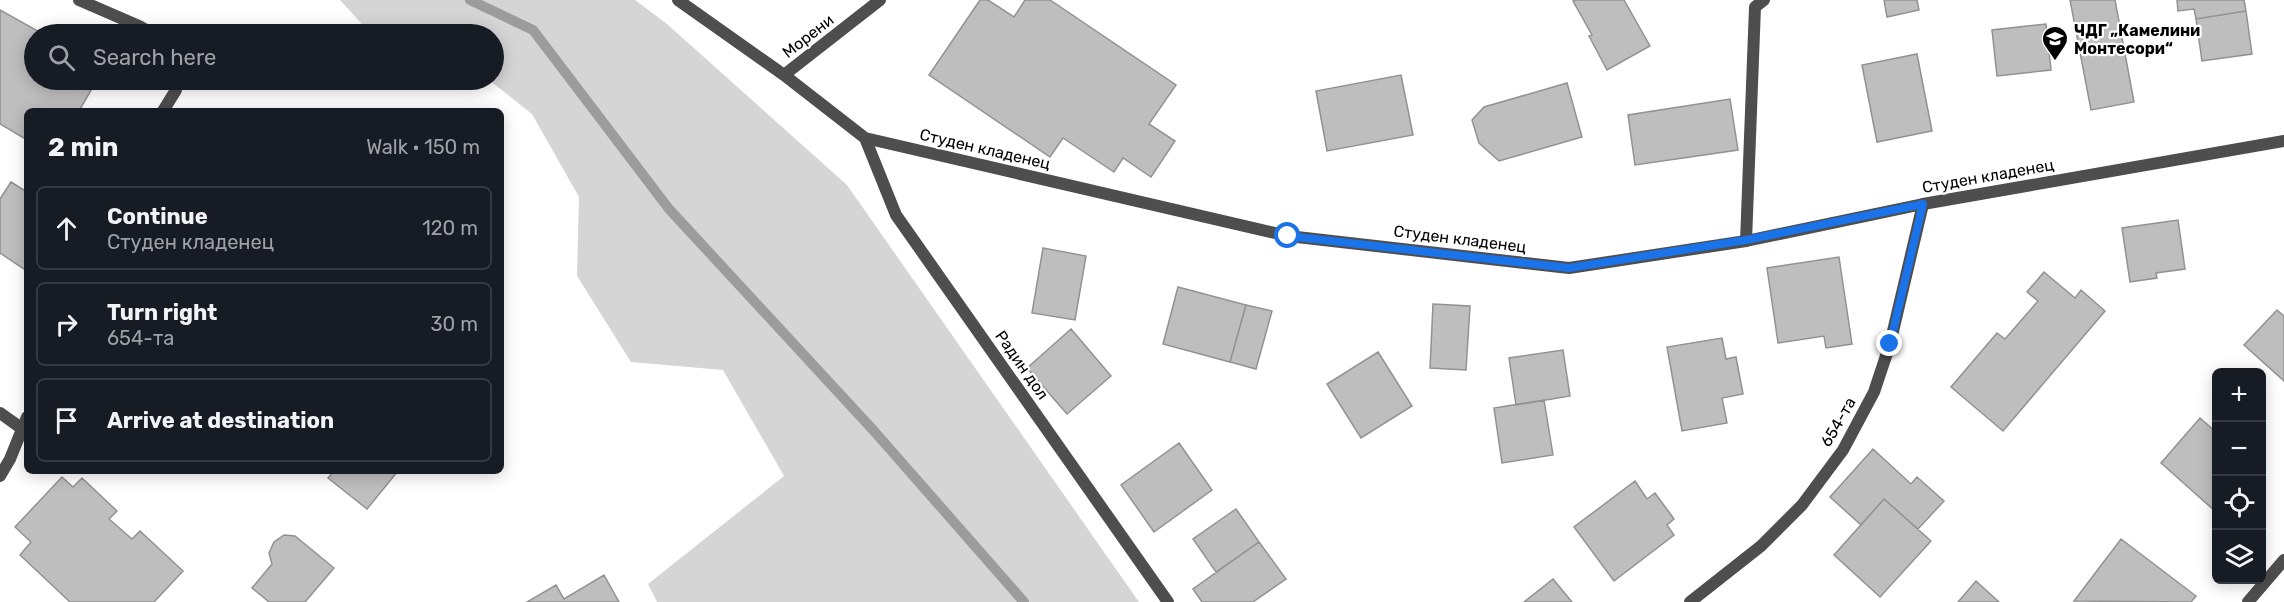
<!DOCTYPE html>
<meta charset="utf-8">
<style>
:root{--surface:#171b24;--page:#242831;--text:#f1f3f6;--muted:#9ea1a6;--line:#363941}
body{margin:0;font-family:Rubik,sans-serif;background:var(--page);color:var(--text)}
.controls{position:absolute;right:18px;bottom:18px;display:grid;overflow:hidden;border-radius:9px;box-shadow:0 3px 15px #0003}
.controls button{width:54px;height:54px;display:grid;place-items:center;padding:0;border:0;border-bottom:2px solid var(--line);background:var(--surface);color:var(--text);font:30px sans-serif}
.stop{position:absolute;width:18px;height:18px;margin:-14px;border:4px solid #1a73e8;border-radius:50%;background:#fff}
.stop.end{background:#1a73e8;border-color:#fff;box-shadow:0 2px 6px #0008}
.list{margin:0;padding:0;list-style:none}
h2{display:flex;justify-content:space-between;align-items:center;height:78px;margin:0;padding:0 24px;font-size:26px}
h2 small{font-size:20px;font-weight:400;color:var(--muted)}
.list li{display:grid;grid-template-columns:39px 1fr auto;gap:18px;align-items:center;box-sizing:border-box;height:84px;margin:0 12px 12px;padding:0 12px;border:2px solid var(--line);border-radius:9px}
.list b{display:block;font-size:22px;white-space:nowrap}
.list p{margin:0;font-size:20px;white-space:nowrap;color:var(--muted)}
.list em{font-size:20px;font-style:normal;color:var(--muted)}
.icon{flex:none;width:33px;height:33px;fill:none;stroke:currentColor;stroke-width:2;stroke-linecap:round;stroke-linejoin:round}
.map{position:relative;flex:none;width:2284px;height:602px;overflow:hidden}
.search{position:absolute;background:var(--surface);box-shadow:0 3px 15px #0003;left:24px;top:24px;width:480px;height:66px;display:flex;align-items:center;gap:15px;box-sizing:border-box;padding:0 21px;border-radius:33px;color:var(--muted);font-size:22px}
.panel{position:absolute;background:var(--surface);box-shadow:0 3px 15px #0003;left:24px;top:108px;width:480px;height:366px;border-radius:9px}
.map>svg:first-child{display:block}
.green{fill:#d5d5d5}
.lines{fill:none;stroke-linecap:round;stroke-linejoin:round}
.stream{stroke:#9c9c9c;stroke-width:10}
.building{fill:#bebebe;stroke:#929292;stroke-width:1.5}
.service{stroke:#4e4e4e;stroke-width:12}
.minor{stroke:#4e4e4e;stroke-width:12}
.route{stroke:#1a73e8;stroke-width:8}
.labels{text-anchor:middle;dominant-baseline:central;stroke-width:4.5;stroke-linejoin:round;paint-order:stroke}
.poi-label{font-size:16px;font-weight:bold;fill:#000;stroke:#fff;text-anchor:start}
.street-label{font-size:16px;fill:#000;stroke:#fff}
</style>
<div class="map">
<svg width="2284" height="602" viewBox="0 0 2284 602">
<rect width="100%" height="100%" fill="#fff"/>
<path class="green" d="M 340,0 L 635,0 L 667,24 L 847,185 L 1139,602 L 657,602 L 648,584 L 784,476 L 723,370 L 631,362 L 577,276 L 579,197 L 532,114 L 489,80 L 494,80 L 494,34 L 371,34 Z"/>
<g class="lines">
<path class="stream" d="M 470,0 L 533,30 L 669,209 L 874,431 L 1024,602"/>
</g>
<path class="building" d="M 980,0 L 988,0 L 1014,17 L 1025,0 L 1050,0 L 1176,85 L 1149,124 L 1175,141 L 1151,177 L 1123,158 L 1114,172 L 1063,138 L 1050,157 L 929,75 Z
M 1575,0 L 1624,0 L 1650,46 L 1607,70 L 1589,36 L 1592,35 L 1573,1 Z
M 1884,0 L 1917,0 L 1919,10 L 1887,17 Z
M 2070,0 L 2115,0 L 2134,102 L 2091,110 Z
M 2177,0 L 2244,0 L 2246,11 L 2196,19 L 2194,9 L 2178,11 Z
M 0,10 L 43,34 L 34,34 L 34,80 L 97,80 L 79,111 L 27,111 L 27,140 L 0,124 Z
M 2246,11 L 2252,54 L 2202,61 L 2196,19 Z
M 2046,24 L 2051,70 L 1997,76 L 1992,30 Z
M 1917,54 L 1932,131 L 1877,142 L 1862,65 Z
M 1401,75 L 1413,135 L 1327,151 L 1316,91 Z
M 1567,83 L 1582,137 L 1499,161 L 1479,143 L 1472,120 L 1484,107 Z
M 1730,99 L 1738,150 L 1635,165 L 1628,115 Z
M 11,182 L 27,192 L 27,271 L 0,253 L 0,199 Z
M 2178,220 L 2185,269 L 2156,273 L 2157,278 L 2130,282 L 2122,228 Z
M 1043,248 L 1086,256 L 1075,320 L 1032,313 Z
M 1839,257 L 1852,344 L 1826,348 L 1824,336 L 1778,343 L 1767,268 Z
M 2044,272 L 2075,298 L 2081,290 L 2105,311 L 2003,431 L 1951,387 L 1997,333 L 2005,339 L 2038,301 L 2027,292 Z
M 1178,287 L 1246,305 L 1230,362 L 1163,344 Z
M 1433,304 L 1470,306 L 1466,370 L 1430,368 Z
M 1246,305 L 1272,311 L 1256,369 L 1230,362 Z
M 2277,310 L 2284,316 L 2284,381 L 2244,345 Z
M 1071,329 L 1111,376 L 1067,414 L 1027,368 Z
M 1722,338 L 1726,359 L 1736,357 L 1743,394 L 1722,398 L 1727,423 L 1682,431 L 1667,347 Z
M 1563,350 L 1570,396 L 1516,405 L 1509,358 Z
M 1378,352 L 1412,406 L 1361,438 L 1327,384 Z
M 1544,400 L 1553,455 L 1502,463 L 1494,408 Z
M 2200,418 L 2216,432 L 2216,512 L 2161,463 Z
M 1179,443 L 1212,490 L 1154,532 L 1121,485 Z
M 1873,449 L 1911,484 L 1917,477 L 1944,501 L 1918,529 L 1884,499 L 1861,525 L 1830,497 Z
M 334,471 L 398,471 L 367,509 L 328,478 Z
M 62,477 L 73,487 L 82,478 L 117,511 L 109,519 L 132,539 L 140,531 L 183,571 L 154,602 L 70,602 L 20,555 L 31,542 L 15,527 Z
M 1635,481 L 1647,499 L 1655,493 L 1674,519 L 1667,525 L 1674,535 L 1614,581 L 1574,527 Z
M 1884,499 L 1931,541 L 1880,597 L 1834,555 Z
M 1236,509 L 1259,542 L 1216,572 L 1193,539 Z
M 284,535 L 295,536 L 334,568 L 305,602 L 269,602 L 252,588 L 272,564 L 269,553 L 274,542 Z
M 2121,539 L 2196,596 L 2191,602 L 2074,601 Z
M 1259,542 L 1286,579 L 1253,602 L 1202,602 L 1193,589 Z
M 604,575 L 619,602 L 527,602 L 556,585 L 564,599 Z
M 1553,579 L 1572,602 L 1524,602 Z
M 1976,581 L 1999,602 L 1958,602 Z"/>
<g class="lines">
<path class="service" d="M 1746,241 L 1755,7 L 1764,0
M 1690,602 L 1761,546 L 1802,505 L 1843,450 L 1874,392 L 1890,344 L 1923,204"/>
<path class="minor" d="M 79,0 L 139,26 L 153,34
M 678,0 L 784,75 L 865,138 L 1288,236 L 1569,268 L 1746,241 L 1923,204 L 2284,141
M 784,75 L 880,0
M 163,111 L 176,90 L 175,80
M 865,138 L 896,215 L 1168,602
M 0,413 L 21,428
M 0,476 L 10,459 L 27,417
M 2248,602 L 2284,560"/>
</g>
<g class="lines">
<path class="route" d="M 1288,236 L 1569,268 L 1746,240 L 1923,204 L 1890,344"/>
</g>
<defs>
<symbol id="school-pin" viewBox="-11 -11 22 30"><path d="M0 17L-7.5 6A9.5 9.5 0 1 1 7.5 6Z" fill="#000" stroke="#fff"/><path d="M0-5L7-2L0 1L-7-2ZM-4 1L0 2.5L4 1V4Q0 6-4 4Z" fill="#fff"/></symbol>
</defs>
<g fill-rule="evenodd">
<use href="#school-pin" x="2040" y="24" width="30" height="40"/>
</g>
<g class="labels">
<g class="poi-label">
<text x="2074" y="30">ЧДГ „Камелини<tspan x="2074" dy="18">Монтесори“</tspan></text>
</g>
<g class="street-label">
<text transform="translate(808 36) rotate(-38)">Морени</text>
<text transform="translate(985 149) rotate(13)">Студен кладенец</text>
<text transform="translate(1988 176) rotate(-10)">Студен кладенец</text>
<text transform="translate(1460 239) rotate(7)">Студен кладенец</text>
<text transform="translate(1022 365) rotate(55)">Радин дол</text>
<text transform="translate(1838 422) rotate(-60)">654-та</text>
</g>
</g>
</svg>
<div class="controls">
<button>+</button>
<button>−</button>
<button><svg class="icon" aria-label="locate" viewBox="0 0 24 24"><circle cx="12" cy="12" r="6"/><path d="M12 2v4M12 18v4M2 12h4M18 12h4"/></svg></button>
<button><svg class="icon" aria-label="layers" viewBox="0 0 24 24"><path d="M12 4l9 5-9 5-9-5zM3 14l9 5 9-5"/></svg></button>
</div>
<div class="stop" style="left:1288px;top:236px"></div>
<div class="stop end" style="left:1890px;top:344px"></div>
<div class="search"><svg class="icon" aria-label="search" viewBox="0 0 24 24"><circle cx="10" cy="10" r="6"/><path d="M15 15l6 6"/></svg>Search here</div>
<section class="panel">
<h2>2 min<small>Walk · 150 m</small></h2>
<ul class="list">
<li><svg class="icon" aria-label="ahead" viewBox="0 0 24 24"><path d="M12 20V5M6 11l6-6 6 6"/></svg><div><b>Continue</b><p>Студен кладенец</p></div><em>120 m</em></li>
<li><svg class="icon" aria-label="right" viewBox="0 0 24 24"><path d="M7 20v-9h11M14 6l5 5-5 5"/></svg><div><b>Turn right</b><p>654-та</p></div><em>30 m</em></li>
<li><svg class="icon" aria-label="arrive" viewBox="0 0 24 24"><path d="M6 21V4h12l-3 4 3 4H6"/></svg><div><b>Arrive at destination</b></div></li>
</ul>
</section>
</div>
